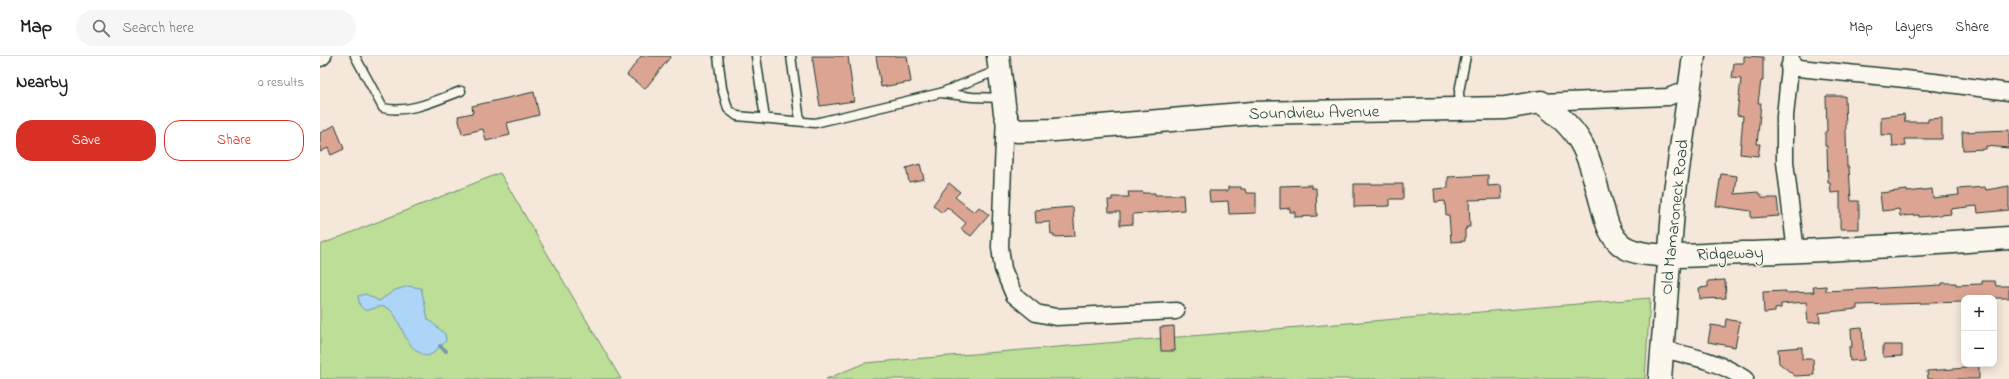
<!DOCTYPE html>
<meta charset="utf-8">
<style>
:root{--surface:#fff;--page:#f6f6f6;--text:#202124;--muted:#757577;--line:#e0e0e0;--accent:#d93025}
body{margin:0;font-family:"Indie Flower",sans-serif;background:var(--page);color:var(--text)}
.controls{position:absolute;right:12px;bottom:12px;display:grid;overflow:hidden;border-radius:8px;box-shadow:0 2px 10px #0003}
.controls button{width:36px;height:36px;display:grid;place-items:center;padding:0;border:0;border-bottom:1px solid var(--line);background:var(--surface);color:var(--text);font:20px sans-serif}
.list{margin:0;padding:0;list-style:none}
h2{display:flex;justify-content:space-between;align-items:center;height:52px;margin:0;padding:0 16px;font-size:17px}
h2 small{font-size:13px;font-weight:400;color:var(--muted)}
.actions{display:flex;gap:8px;padding:12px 16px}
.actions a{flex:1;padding:9px 0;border:1px solid var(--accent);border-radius:16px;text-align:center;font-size:14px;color:var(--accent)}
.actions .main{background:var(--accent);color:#fff}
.icon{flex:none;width:22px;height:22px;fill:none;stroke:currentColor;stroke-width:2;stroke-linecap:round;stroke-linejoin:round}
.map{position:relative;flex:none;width:1689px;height:323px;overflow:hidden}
header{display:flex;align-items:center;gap:24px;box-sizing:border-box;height:56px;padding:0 20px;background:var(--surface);border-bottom:1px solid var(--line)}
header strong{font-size:19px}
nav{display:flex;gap:22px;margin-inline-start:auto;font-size:14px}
.search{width:280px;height:36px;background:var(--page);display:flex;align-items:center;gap:10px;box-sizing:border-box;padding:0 14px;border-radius:22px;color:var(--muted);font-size:15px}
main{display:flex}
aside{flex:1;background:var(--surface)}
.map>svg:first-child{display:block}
.green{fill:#bcde97;stroke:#6e8e66}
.water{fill:#add5f7;stroke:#7498a9}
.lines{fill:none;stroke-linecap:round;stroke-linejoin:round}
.stream{stroke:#7498a9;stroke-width:4}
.building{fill:#dca593;stroke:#1f3d34}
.lane-casing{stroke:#1f3d34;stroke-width:11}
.street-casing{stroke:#1f3d34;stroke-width:19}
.secondary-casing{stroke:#1f3d34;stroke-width:25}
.lane{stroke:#fbf7ec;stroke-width:8}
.street{stroke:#fbf7ec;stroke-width:16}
.secondary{stroke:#fbf7ec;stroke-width:22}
.labels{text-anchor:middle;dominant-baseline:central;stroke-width:3;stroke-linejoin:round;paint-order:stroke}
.street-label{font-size:17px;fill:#1f3d34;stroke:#fbf7ec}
</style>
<header>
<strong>Map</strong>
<div class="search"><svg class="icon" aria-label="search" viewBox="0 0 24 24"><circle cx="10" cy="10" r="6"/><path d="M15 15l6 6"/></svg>Search here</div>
<nav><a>Map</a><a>Layers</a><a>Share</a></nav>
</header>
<main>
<aside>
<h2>Nearby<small>0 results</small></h2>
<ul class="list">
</ul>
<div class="actions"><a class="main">Save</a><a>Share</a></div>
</aside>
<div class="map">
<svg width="1689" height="323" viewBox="0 0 1689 323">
<rect width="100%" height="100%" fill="#f5e7da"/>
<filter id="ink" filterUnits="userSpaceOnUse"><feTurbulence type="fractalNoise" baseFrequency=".025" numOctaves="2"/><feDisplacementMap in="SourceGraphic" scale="8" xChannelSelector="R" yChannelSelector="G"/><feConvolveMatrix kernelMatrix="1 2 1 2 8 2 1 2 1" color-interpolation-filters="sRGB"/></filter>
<g filter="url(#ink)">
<path class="green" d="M 180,117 L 301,323 L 0,323 L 0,189 Z
M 1330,242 L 1325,323 L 506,323 L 545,307 Z"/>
<path class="water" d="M 89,230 L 101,232 L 108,263 L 125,278 L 126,285 L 112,298 L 107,300 C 79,291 83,257 65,251 C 56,249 53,255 44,254 L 40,250 L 38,240 L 46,238 L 59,245 L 75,234 Z"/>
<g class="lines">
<path class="stream" d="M 120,290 L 126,295"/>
</g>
<path class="building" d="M 321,0 L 351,0 L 325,33 L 307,19 Z
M 492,0 L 528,0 L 534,45 L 500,50 Z
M 556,0 L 587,0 L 591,26 L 561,31 Z
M 1424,0 L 1443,1 L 1443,25 L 1441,25 L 1438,47 L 1441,47 L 1437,88 L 1440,88 L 1438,100 L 1420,98 L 1423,60 L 1417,59 L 1421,23 L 1412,22 L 1414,7 L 1424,7 Z
M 214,36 L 219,59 L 187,67 L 190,79 L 166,85 L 163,73 L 142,78 L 138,60 L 153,57 L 152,50 Z
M 1506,40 L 1525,40 L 1527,111 L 1529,111 L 1531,145 L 1539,145 L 1539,173 L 1520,173 L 1520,136 L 1511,137 L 1510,127 L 1508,127 L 1507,90 L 1505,90 L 1505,76 L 1507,75 Z
M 1584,58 L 1585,66 L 1608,66 L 1608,63 L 1622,62 L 1622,83 L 1585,83 L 1586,90 L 1573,91 L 1572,79 L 1561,79 L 1561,61 Z
M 15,69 L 24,93 L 11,99 L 8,92 L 0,96 L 0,77 Z
M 1689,74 L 1689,92 L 1666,90 L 1666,93 L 1643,94 L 1642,76 Z
M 600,108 L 604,123 L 589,126 L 586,112 Z
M 1401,118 L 1417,120 L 1415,138 L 1438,136 L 1443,142 L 1457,142 L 1459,160 L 1431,162 L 1431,155 L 1396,150 Z
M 1168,119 L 1168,130 L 1181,129 L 1182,143 L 1149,144 L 1150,171 L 1146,171 L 1147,173 L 1145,173 L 1145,185 L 1131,186 L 1129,159 L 1126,159 L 1125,145 L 1115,146 L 1114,133 L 1128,132 L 1128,121 Z
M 629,127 L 640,136 L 635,141 L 654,156 L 659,151 L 669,159 L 651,180 L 641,173 L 646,167 L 627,151 L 622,157 L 613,149 Z
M 1034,128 L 1083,128 L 1083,143 L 1070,143 L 1070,150 L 1034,151 Z
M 991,129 L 991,132 L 996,132 L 997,160 L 975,161 L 975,156 L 970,156 L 970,152 L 960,153 L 960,130 Z
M 1689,130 L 1689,154 L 1658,157 L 1657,150 L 1630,153 L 1631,158 L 1599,161 L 1599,159 L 1580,160 L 1579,153 L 1562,155 L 1560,137 L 1587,134 L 1587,136 L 1612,133 L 1613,142 L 1639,139 L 1638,133 L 1665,131 L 1666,134 Z
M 908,131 L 921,131 L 921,133 L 925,133 L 926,137 L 936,137 L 936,157 L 909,158 L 908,145 L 890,146 L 889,135 L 908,135 Z
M 808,136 L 823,136 L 823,137 L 835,137 L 835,139 L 863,139 L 864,154 L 813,158 L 813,168 L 800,169 L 800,156 L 789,156 L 788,144 L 792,144 L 792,141 L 809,141 Z
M 753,151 L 755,180 L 734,181 L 734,178 L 731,178 L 730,166 L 716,167 L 715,154 Z
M 1405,224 L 1406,242 L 1380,243 L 1379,232 L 1388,231 L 1388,225 Z
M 1662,225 L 1675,225 L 1676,230 L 1689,230 L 1689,242 L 1644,242 L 1644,246 L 1537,249 L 1537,253 L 1499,257 L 1500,266 L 1488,267 L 1486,246 L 1461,248 L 1461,252 L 1455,253 L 1455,256 L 1444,257 L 1443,236 L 1466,235 L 1466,237 L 1494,236 L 1493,231 L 1506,230 L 1506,235 L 1622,229 L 1622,227 L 1636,227 L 1636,229 L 1662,228 Z
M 1406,263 L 1420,266 L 1415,291 L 1388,286 L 1391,269 L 1405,271 Z
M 854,270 L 855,295 L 841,295 L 840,271 Z
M 1542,271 L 1544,304 L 1530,305 L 1529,291 L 1532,291 L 1531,272 Z
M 1563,289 L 1582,289 L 1582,300 L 1563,301 Z
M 1482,291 L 1482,303 L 1493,303 L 1494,319 L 1475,320 L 1459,307 L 1458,293 Z
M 1646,309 L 1659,309 L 1659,323 L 1608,323 L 1607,315 L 1646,312 Z"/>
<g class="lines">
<defs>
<path id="lane" d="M 35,0 L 63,52 C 89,58 117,44 141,35
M 398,0 L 402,32 L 408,53 L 417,60 L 495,67 L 620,37 L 679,14
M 436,0 L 445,63
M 471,0 L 480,65
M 621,37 L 652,41 L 683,42
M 1140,52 L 1139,36 L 1146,0"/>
<path id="street" d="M 0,2 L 3,0
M 1471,2 L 1465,60 L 1465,106 L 1476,196
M 1469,11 L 1614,26 L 1689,36
M 1221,46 L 1348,41 L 1370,32
M 685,58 L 680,191 L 683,213 L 694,239 L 716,257 L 736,261 L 856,255
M 1342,293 C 1372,300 1400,306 1425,323"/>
<path id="secondary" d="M 678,0 L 685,57 L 689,69 L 697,75 L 734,74 L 933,57 L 1185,52 L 1221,46 C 1265,78 1267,96 1281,146 C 1285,160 1288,177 1299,187 C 1305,193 1313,195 1321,197 C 1354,203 1390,198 1424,197 C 1512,195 1601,188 1689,182
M 1340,323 L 1354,142 L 1374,0"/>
</defs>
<use href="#lane" class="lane-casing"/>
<use href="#street" class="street-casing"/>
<use href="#secondary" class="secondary-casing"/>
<use href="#lane" class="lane"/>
<use href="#street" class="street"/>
<use href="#secondary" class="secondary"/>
</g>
</g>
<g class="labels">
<g class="street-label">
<text transform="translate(994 57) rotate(-1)">Soundview Avenue</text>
<text transform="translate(1355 161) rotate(-84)">Old Mamaroneck Road</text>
<text transform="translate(1410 198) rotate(-2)">Ridgeway</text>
</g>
</g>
</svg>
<div class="controls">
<button>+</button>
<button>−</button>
</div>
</div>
</main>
